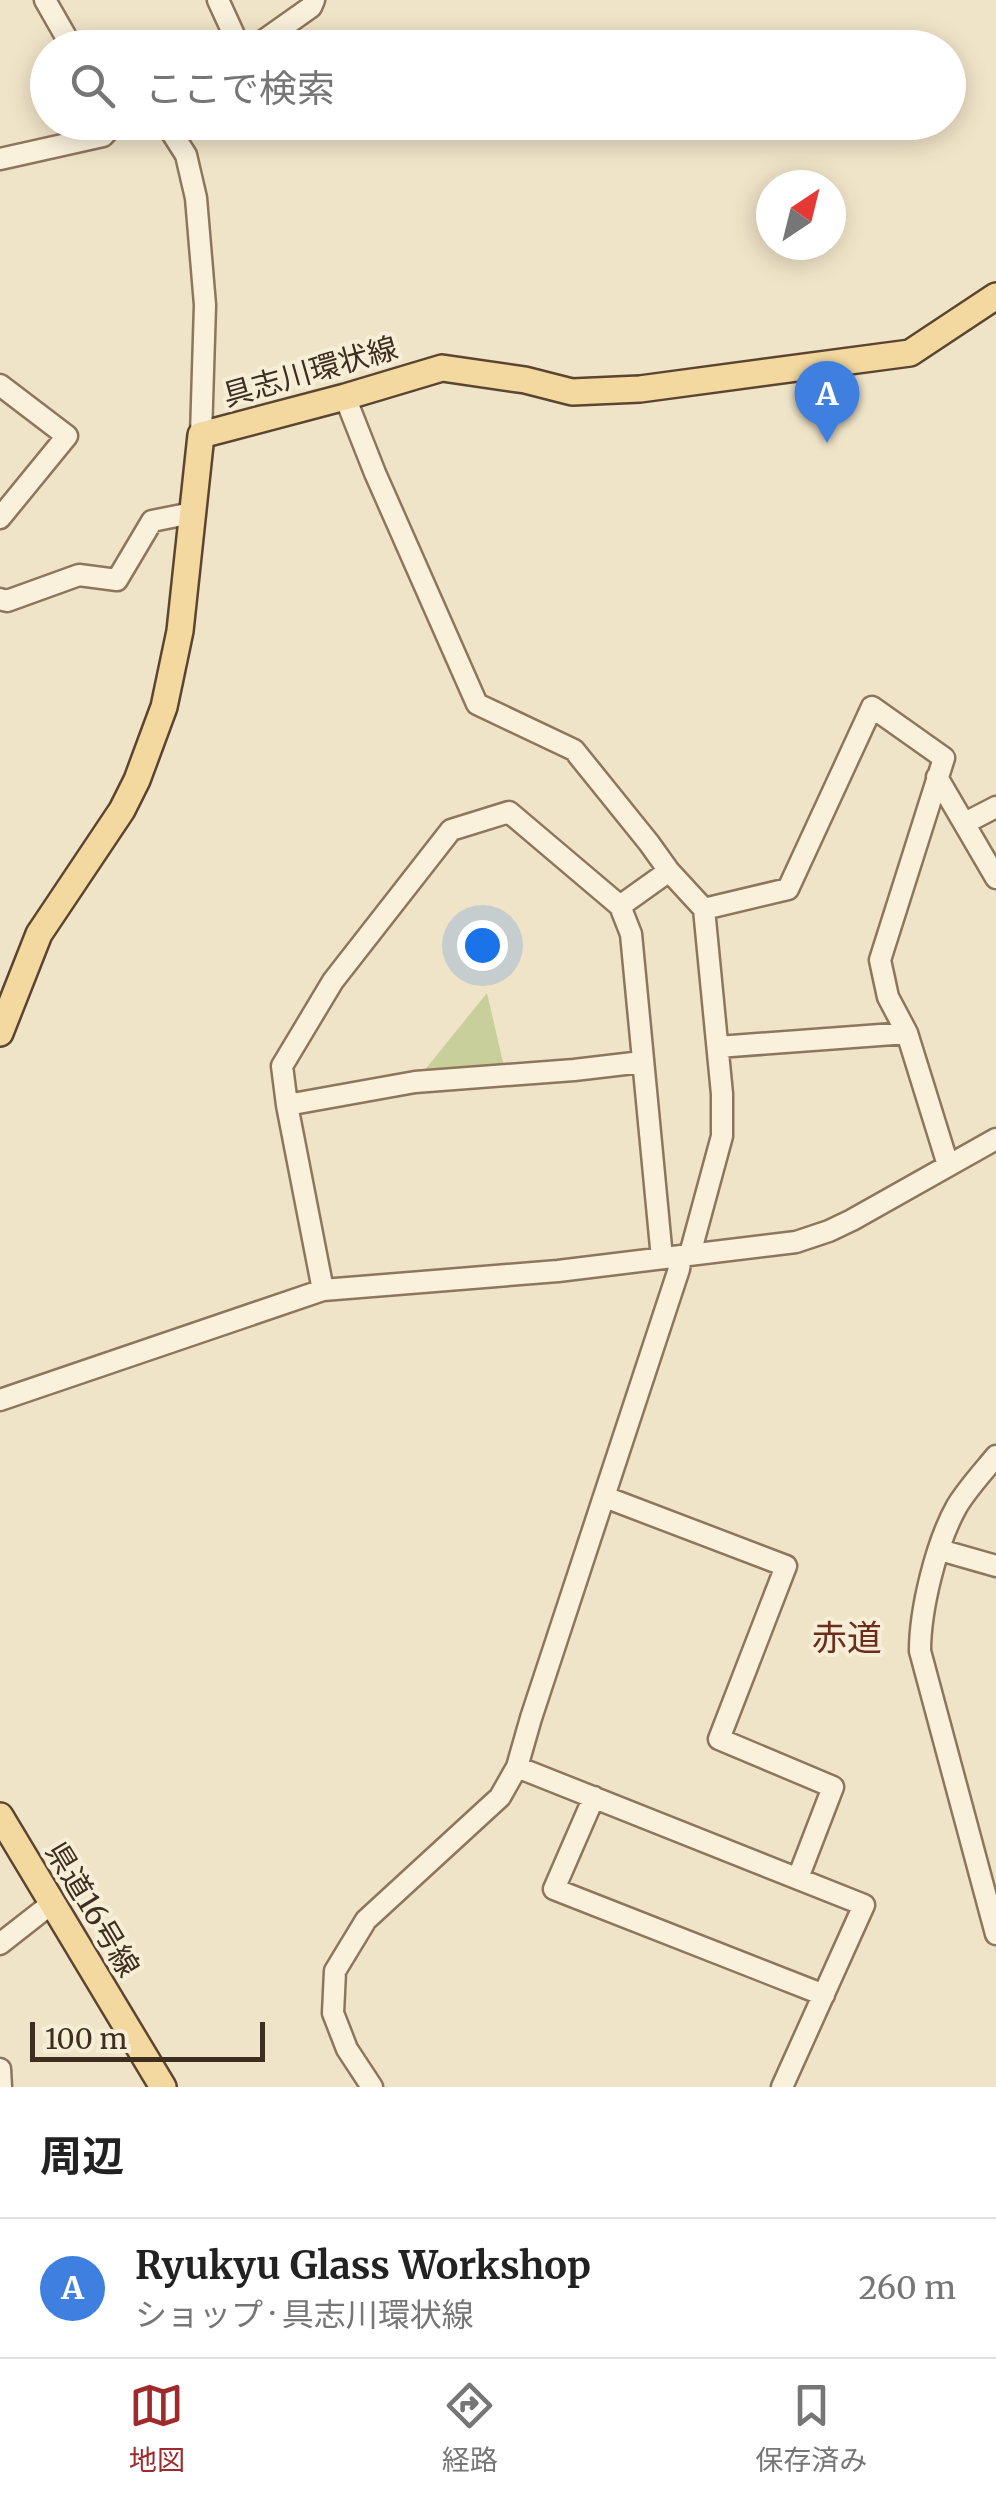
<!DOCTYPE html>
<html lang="ja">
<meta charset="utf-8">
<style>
:root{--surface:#fff;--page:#f2f2f2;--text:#222;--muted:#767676;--line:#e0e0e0;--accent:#9e2a2b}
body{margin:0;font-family:Merriweather,"Noto Sans JP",serif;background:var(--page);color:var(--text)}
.compass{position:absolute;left:756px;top:170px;width:90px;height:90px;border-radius:50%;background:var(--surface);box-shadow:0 5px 25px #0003;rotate:35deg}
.scale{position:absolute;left:30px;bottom:25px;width:235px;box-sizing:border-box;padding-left:10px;border:5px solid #3d2e20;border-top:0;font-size:28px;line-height:35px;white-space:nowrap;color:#3d2e20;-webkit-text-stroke:8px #f7eed8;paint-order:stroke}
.you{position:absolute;left:482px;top:945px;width:35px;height:35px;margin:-25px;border:8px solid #fff;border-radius:50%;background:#1a73e8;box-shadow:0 0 0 15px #1a73e833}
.badge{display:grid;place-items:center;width:65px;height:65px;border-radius:50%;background:var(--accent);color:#fff;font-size:32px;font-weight:700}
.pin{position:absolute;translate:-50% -82px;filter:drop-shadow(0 2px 5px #0008)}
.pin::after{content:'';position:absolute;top:52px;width:35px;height:30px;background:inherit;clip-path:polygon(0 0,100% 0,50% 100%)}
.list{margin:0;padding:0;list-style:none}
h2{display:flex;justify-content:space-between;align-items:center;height:130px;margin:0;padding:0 40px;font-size:42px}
h2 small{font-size:32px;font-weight:400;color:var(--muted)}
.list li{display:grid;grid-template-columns:65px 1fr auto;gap:30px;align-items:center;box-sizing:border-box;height:140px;padding:0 40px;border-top:2px solid var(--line)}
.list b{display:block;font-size:38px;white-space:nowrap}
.list p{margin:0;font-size:32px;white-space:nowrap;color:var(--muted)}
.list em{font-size:32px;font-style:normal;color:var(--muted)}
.icon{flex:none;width:55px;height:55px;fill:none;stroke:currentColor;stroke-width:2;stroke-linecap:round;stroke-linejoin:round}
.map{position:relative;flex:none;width:996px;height:2087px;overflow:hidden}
.search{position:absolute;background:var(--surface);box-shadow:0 5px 25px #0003;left:30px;right:30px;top:30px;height:110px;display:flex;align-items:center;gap:25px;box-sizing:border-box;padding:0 35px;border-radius:55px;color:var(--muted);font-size:38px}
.sheet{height:270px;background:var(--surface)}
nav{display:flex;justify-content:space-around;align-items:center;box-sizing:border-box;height:140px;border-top:2px solid var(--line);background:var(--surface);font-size:28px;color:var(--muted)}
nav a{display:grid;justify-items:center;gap:5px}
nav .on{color:var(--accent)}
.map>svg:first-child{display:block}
.green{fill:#c9cf9b}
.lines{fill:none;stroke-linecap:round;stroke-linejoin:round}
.minor-casing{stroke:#8d765c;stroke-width:25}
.major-casing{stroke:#5b4430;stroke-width:30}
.minor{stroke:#faf1dc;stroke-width:20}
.major{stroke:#f3d9a0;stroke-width:25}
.labels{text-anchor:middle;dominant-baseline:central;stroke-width:8;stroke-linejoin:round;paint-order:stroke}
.street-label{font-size:30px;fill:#3d2e20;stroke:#f7eed8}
.quarter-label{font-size:35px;fill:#6b2e1e;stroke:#f7eed8}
</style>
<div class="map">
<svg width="996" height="2087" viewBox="0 0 996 2087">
<rect width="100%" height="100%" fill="#f0e4c8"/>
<path class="green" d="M 487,993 L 506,1075 L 415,1082 Z"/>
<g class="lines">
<defs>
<path id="minor" d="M 45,0 L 69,42 L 76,48
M 218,0 L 240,48
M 253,48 L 311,7 L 314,0
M 165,122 L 186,155 L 196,198 L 205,305 L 201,435
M 0,159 L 103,136 L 116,122
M 0,385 L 67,436 L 0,518
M 345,397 L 375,473 L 477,704 L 574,750 L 649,843 L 669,871 L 704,909 L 722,1094 L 722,1136 L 690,1254
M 0,599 L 7,601 L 79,575 L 117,580 L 152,521 L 192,513
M 937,777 L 996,878
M 965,823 L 996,807
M 620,906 L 669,871
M 704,909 L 788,889 L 872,707 L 944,758 L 880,960 L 888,997 L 907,1033 L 948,1165
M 718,1047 L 907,1033
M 287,1105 L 415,1082 L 574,1070 L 642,1062
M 323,1290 L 287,1105 L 282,1066 L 333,981 L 451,830 L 509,812 L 620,906 L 631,934 L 662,1258
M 0,1400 L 323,1290 L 558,1271 L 796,1242 L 829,1231 L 852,1220 L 996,1139
M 996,1456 C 983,1472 968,1488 957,1506 C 936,1543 920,1610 920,1651 L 996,1934
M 605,1497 L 786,1566 L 719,1739 L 833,1787 L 798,1878
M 940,1550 L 996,1566
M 517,1767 L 864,1905 L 782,2087
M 594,1797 L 554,1889 L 824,1995
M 0,1944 L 51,1904
M 0,2069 L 1,2087
M 372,2087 L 347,2049 L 333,2013 L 335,1971 L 366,1920 L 500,1797 L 517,1767 L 531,1718 L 679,1269 L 681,1256"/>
<path id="major" d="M 0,1033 L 39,934 L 122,810 L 137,780 L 164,707 L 180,631 L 201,435 L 345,397 L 442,368 L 525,380 L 572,392 L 640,389 L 910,353 L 996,296
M 0,1816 L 163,2087"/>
</defs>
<use href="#minor" class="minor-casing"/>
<use href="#major" class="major-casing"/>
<use href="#minor" class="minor"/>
<use href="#major" class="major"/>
</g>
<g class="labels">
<g class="street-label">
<text transform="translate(310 371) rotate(-16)">具志川環状線</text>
<text transform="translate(93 1909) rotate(59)">県道16号線</text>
</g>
<g class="quarter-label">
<text x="847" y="1638">赤道</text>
</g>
</g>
</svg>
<svg class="compass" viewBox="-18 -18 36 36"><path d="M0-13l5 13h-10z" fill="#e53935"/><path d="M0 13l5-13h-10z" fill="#767676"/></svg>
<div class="scale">100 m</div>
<div class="you"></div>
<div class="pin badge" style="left:827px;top:443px;background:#3f7fe0">A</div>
<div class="search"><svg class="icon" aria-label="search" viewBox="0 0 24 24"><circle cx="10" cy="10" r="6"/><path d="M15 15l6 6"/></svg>ここで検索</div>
</div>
<section class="sheet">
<h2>周辺<small></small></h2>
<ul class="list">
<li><span class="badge" style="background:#3f7fe0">A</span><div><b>Ryukyu Glass Workshop</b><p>ショップ · 具志川環状線</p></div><em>260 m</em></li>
</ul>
</section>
<nav>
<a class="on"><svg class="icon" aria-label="map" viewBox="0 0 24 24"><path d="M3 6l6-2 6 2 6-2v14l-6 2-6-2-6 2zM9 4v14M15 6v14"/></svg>地図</a>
<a><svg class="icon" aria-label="directions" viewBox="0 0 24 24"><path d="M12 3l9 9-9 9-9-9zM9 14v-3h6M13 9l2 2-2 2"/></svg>経路</a>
<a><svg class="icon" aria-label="saved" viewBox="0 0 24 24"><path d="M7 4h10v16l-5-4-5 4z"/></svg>保存済み</a>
</nav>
